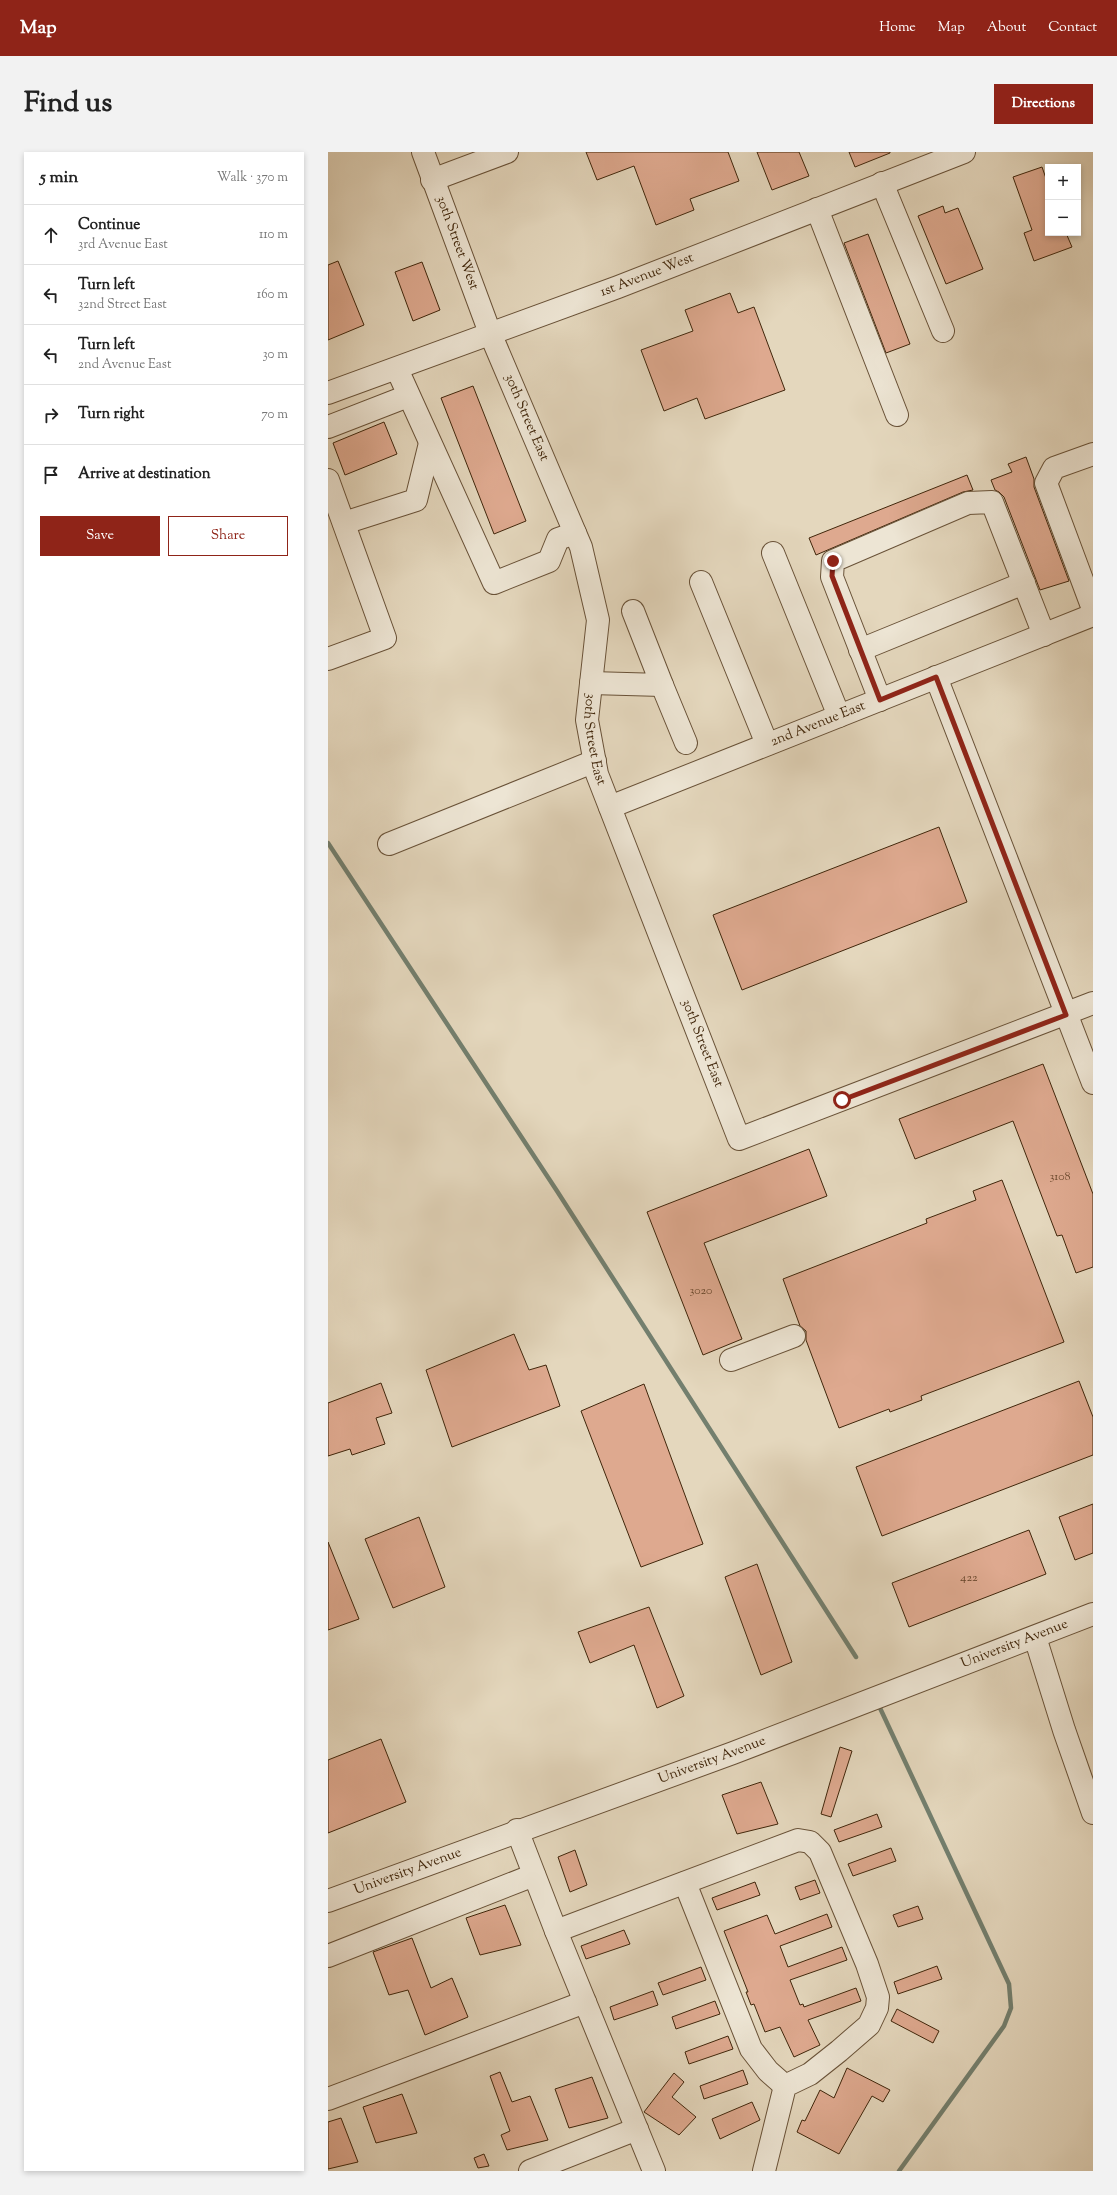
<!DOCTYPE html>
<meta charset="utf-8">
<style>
:root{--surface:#fff;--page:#f2f2f2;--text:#222;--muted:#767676;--line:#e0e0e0;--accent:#8f2418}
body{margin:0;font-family:"Sorts Mill Goudy",serif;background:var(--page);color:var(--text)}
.controls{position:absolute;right:12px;top:12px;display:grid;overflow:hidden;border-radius:0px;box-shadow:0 2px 6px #0003}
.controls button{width:36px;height:36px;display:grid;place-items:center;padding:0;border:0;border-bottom:1px solid var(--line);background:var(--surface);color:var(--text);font:20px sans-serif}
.stop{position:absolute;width:12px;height:12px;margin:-9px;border:3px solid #8f2418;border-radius:50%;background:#fff}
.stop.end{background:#8f2418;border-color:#fff;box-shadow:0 1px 4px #0008}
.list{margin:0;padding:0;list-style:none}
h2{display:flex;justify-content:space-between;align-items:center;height:52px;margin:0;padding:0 16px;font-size:17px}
h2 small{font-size:13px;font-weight:400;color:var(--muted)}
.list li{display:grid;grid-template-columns:26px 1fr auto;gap:12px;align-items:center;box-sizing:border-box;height:60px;padding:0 16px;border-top:1px solid var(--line)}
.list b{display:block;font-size:15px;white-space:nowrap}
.list p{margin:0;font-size:13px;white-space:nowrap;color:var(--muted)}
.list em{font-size:13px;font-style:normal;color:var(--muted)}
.actions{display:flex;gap:8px;padding:12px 16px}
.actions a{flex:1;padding:9px 0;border:1px solid var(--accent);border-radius:0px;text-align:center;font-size:14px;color:var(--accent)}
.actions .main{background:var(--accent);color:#fff}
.icon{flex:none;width:22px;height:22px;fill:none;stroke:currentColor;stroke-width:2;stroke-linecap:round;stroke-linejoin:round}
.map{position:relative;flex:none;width:765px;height:2019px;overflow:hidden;border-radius:0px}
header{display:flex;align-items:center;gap:24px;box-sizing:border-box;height:56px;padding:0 20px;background:var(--accent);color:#fff}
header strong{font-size:19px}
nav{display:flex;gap:22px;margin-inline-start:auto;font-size:14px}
.intro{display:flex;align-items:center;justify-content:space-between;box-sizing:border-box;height:96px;padding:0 24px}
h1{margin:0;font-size:28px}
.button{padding:10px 18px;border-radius:0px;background:var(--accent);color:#fff;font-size:14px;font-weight:700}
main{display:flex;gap:24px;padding:0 24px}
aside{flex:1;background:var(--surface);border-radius:0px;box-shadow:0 2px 6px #0003}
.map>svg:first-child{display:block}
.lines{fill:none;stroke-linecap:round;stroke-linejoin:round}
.stream{stroke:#737f6e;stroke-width:4.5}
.building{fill:#dea98f;stroke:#40260b}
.minor-casing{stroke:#695238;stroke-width:24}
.minor{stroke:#ede5d4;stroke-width:22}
.route{stroke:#8f2418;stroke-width:5}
.labels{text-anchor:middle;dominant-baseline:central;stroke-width:3;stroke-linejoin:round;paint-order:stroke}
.number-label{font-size:12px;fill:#68472c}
.street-label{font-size:14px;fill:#40260b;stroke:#ede5d4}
</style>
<header>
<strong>Map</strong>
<nav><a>Home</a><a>Map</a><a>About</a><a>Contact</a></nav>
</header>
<div class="intro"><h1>Find us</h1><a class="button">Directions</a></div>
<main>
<aside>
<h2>5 min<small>Walk · 370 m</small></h2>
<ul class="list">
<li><svg class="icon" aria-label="ahead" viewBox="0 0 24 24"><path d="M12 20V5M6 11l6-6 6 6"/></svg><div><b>Continue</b><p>3rd Avenue East</p></div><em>110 m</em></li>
<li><svg class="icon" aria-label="left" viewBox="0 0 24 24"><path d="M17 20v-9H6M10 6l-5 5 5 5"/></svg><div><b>Turn left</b><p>32nd Street East</p></div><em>160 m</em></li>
<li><svg class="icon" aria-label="left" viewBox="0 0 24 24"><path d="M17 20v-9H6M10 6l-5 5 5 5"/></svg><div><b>Turn left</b><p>2nd Avenue East</p></div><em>30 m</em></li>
<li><svg class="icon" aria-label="right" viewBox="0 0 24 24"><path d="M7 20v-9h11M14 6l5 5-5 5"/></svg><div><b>Turn right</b></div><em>70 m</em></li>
<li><svg class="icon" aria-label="arrive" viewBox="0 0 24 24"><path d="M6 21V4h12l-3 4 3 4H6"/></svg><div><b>Arrive at destination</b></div></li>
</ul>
<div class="actions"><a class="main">Save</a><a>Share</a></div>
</aside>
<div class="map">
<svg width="765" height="2019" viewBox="0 0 765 2019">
<rect width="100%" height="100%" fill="#e4d7bd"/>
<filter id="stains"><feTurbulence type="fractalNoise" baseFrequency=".005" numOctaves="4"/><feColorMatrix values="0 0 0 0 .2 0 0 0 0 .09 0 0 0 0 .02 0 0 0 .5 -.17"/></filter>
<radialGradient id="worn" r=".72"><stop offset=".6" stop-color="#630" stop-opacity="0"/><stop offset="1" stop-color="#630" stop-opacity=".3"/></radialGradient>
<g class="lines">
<path class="stream" d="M 0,691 L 229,1039 L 528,1505
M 552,1556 L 681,1832 L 683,1856 L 676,1874 L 571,2019"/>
</g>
<path class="building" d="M 258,0 L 400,0 L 411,29 L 362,47 L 366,58 L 328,73 L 306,14 L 269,28 Z
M 429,0 L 471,0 L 481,24 L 444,38 Z
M 521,0 L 562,0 L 562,1 L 527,15 Z
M 714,15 L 720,32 L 720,81 L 738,81 L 744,95 L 706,109 L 696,81 L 704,78 L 685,25 Z
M 615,54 L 617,61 L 630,56 L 655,117 L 618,132 L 590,64 Z
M 540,82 L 582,192 L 558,201 L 516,91 Z
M 10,109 L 36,173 L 0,188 L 0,113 Z
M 94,110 L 112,158 L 85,169 L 67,120 Z
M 402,141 L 410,161 L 426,155 L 457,238 L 377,267 L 369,246 L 336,259 L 313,198 L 365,179 L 357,158 Z
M 145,234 L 198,369 L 166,382 L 113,246 Z
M 56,270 L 69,302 L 17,323 L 5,291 Z
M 698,305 L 706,327 L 706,335 L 741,429 L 712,438 L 676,345 L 671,340 L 667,338 L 663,328 L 684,320 L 680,312 Z
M 639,323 L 645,338 L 635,340 L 488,403 L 481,386 Z
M 611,675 L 639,750 L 414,838 L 385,763 Z
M 715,912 L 765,1042 L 765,1115 L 748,1121 L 734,1083 L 729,1084 L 685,969 L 587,1007 L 571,967 Z
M 481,997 L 499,1044 L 376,1091 L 414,1187 L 375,1203 L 319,1060 Z
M 674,1028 L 736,1190 L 593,1244 L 594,1248 L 562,1260 L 561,1257 L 511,1276 L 478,1188 L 478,1179 L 472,1174 L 455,1127 L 599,1071 L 598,1067 L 648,1048 L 645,1039 Z
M 186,1182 L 201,1218 L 218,1213 L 232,1254 L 124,1295 L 98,1218 Z
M 751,1229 L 765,1265 L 765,1303 L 554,1384 L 528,1315 Z
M 53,1231 L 64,1261 L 48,1266 L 57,1292 L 24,1303 L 22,1297 L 0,1304 L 0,1251 Z
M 316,1232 L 375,1392 L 313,1415 L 253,1259 Z
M 765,1352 L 765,1401 L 747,1408 L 731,1365 Z
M 91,1365 L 117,1435 L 65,1456 L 37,1387 Z
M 701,1378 L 718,1422 L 581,1475 L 564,1431 Z
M 0,1390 L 31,1467 L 0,1478 Z
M 429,1412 L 464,1510 L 433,1523 L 397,1425 Z
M 321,1455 L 356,1544 L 329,1556 L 306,1493 L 262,1511 L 250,1480 Z
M 53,1587 L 78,1650 L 0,1681 L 0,1608 Z
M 512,1595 L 524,1599 L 503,1665 L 493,1662 Z
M 433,1630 L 450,1672 L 409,1682 L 394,1643 Z
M 549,1662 L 554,1675 L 511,1690 L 506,1678 Z
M 563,1696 L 568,1709 L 525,1724 L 520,1712 Z
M 247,1698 L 259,1733 L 242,1740 L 230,1705 Z
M 487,1728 L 492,1741 L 472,1748 L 467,1735 Z
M 427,1730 L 432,1743 L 389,1758 L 384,1746 Z
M 177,1753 L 193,1793 L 152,1803 L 138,1766 Z
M 590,1754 L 595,1767 L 570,1775 L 565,1763 Z
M 499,1762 L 504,1775 L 452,1794 L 460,1815 L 514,1795 L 519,1808 L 462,1828 L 472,1853 L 475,1852 L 476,1855 L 528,1836 L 533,1849 L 480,1868 L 492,1893 L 466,1905 L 452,1875 L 437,1880 L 426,1852 L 423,1853 L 418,1840 L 420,1840 L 396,1779 L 439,1763 L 447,1782 Z
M 296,1778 L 302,1792 L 258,1807 L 253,1794 Z
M 84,1786 L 103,1836 L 124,1826 L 140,1865 L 97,1883 L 80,1838 L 61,1843 L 45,1800 Z
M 609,1814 L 614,1827 L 570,1842 L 566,1830 Z
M 373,1815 L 378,1828 L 335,1843 L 330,1831 Z
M 325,1839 L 330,1853 L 286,1868 L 282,1855 Z
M 387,1849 L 392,1862 L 348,1877 L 344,1865 Z
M 569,1857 L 611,1879 L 605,1891 L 563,1869 Z
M 400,1884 L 405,1897 L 361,1912 L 357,1900 Z
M 519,1916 L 562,1938 L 555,1950 L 544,1944 L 511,2002 L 469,1980 L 474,1968 L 477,1969 L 492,1938 L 506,1946 Z
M 415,1918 L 420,1932 L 376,1947 L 372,1934 Z
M 172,1920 L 184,1950 L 202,1944 L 220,1988 L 179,1998 L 173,1983 L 182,1979 L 162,1924 Z
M 346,1921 L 356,1930 L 344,1945 L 368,1965 L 351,1983 L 316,1960 Z
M 264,1925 L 280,1966 L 241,1976 L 227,1937 Z
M 74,1942 L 89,1981 L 48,1991 L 35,1955 Z
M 424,1950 L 432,1968 L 392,1987 L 384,1967 Z
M 13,1966 L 30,2010 L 0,2017 L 0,1970 Z
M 156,2002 L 161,2014 L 150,2016 L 146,2006 Z"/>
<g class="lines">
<defs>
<g id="minor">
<path id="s1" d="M 95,0 L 162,181 L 253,395 L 270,468 L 259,568 L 269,622 L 411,987 L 765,851"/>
<path d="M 104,28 L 179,0"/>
<path d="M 554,31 L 615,179"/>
<path d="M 489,57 L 569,263"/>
<path d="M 69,217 L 166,431 L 221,409 L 230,387 L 247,381"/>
<path id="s2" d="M 0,241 L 290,135 L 636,0"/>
<path d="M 0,275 L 80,244"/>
<path d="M 765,302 L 726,316 L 718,331 L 765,457"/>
<path d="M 0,328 L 57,486 L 0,507"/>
<path d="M 16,371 L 88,348 L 102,291"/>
<path d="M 445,401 L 511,564"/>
<path d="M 373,430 L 439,592"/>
<path d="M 532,498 L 696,431"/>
<path d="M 608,525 L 765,931"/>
<path d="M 263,531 L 334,533 L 305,459"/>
<path d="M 334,533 L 358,591"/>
<path d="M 552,548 L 504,425 L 505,409 L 640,351 L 664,350 L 716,483"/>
<path id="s3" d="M 282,655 L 765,463"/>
<path d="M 61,692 L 267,609"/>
<path d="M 403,1208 L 466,1184"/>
<path d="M 707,1485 L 736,1578 L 765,1661"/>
<path d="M 189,1678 L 228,1779 L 326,2019"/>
<path d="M 357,1731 L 423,1897 L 440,1919 L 457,1934"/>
<path id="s4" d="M 0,1749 L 405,1601 L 765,1462"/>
<path d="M 228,1779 L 470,1688 L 482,1690 L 492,1700 L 539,1812 L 550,1845 L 549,1856 L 541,1873 L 511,1899 L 482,1922 L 457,1934 L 436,2019"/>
<path d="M 0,1804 L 206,1723"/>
<path d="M 0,1947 L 257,1850"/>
<path d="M 202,2019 L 309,1977"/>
</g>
</defs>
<use href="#minor" class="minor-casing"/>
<use href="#minor" class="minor"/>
</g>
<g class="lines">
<path class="route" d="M 505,409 L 504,424 L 552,548 L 608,525 L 738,863 L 514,948"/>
</g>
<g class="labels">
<g class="number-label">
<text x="732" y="1025">3108</text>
<text x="373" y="1139">3020</text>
<text x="641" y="1426">422</text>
</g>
<g class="street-label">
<text stroke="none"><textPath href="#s1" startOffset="97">30th Street West</textPath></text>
<text stroke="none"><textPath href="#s2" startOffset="340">1st Avenue West</textPath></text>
<text stroke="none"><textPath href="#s1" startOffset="285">30th Street East</textPath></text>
<text stroke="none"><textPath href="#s3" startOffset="224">2nd Avenue East</textPath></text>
<text stroke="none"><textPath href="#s1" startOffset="621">30th Street East</textPath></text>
<text stroke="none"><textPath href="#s1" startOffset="945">30th Street East</textPath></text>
<text stroke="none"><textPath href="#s4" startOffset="733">University Avenue</textPath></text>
<text stroke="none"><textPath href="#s4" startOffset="409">University Avenue</textPath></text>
<text stroke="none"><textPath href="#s4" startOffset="85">University Avenue</textPath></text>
</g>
</g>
<rect width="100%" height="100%" filter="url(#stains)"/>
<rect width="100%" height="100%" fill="url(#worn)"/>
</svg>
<div class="controls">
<button>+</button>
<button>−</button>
</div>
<div class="stop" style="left:514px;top:948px"></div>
<div class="stop end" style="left:505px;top:409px"></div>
</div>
</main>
